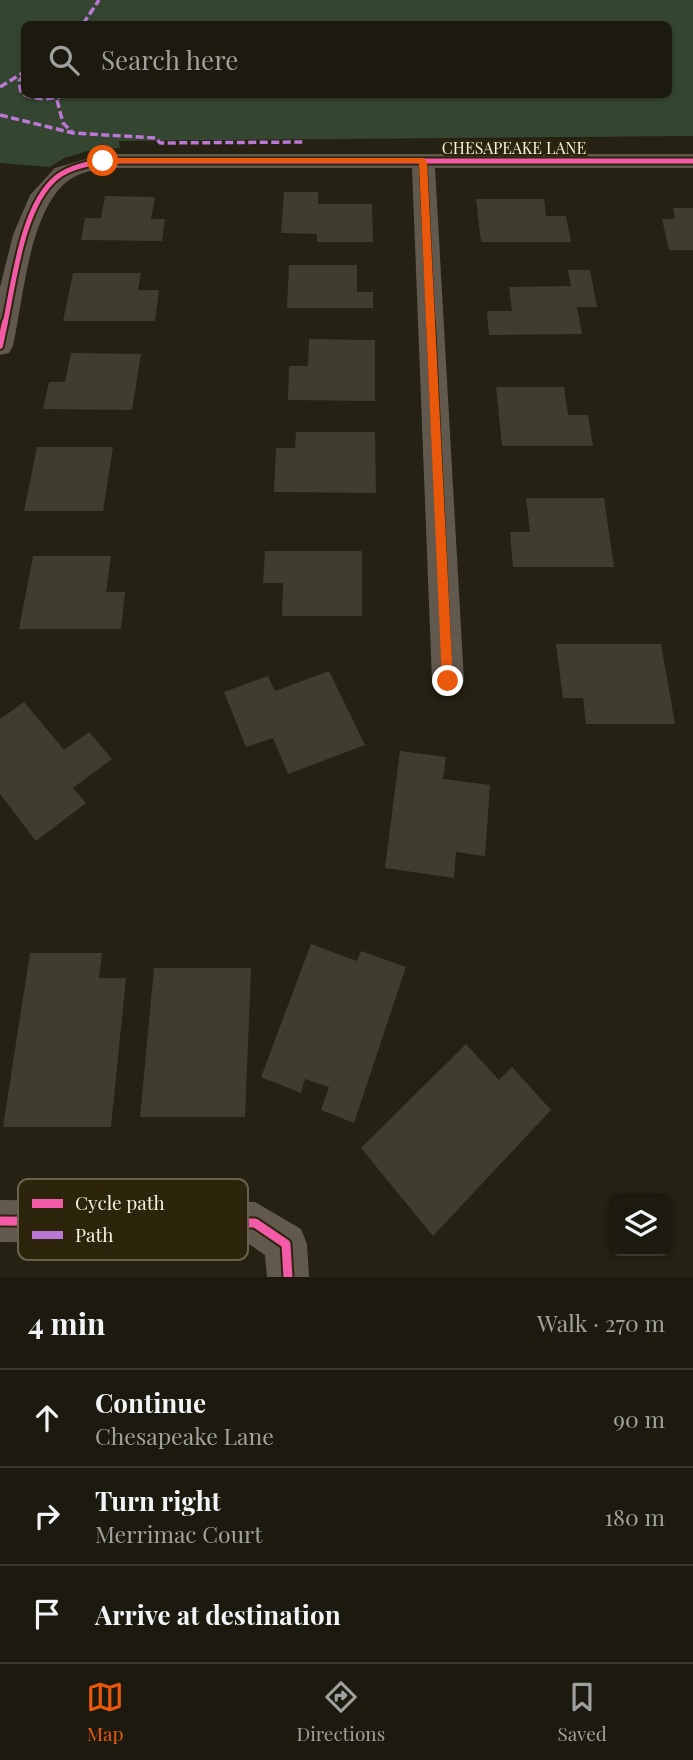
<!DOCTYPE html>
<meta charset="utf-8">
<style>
:root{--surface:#1c190e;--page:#29261c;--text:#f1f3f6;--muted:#a0a09e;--line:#3a382e;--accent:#ea580c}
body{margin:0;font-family:"Playfair Display",serif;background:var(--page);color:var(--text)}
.controls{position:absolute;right:21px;bottom:21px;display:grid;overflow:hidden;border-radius:10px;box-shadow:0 2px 5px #0004}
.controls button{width:63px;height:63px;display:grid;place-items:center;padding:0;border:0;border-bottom:2px solid var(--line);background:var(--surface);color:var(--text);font:35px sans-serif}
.stop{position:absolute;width:21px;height:21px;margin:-16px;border:5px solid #ea580c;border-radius:50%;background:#fff}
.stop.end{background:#ea580c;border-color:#fff;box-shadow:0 2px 7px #0008}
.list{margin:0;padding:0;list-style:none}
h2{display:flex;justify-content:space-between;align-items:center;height:91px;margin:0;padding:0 28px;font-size:30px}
h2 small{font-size:23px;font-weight:400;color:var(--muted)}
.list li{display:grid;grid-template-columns:46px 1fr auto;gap:21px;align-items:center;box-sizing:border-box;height:98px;padding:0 28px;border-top:2px solid var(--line)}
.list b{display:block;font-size:26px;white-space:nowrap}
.list p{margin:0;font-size:23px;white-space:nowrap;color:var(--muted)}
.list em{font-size:23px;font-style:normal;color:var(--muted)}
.icon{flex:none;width:38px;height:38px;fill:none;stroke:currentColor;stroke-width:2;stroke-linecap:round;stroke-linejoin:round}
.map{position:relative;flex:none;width:693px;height:1277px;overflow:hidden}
.search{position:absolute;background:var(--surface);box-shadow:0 2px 5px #0004;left:21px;right:21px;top:21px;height:77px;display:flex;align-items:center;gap:18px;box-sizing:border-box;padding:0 24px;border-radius:10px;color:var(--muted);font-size:26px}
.sheet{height:385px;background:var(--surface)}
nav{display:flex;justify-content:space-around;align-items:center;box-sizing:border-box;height:98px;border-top:2px solid var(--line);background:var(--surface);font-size:19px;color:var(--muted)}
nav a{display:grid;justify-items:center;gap:4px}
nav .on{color:var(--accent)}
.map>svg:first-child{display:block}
.green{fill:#344530;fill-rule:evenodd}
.building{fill:#403c2f}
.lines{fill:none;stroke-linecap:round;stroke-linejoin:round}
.minor{fill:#61594d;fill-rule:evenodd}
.quiet{stroke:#ba77d6;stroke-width:3.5;stroke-dasharray:8 3.5;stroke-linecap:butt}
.cycleway-far2-casing{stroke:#2d250b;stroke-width:9}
.cycleway-far1-casing{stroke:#2d250b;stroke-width:10}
.cycleway-casing{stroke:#2d250b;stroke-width:13}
.cycleway-far2{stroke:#f35aa7;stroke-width:5}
.cycleway-far1{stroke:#f35aa7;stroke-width:6}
.cycleway{stroke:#f35aa7;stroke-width:9}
.route{fill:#ea580c}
.labels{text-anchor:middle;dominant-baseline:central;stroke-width:5;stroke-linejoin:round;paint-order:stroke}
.far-street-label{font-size:16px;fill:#f5f1e1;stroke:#2d250b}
.key{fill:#2d250b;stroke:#69624b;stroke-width:2}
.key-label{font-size:19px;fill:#f5f1e1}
</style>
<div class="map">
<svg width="693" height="1277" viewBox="0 0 693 1277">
<rect width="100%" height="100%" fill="#252113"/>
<path class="green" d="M 0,0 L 693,0 L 693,136 L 119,141 L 120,148 L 88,151 L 64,158 L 50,167 L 0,163 ZM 24,24 L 668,24 L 668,94 L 24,94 Z"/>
<path class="building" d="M 284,192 L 318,192 L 318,204 L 372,204 L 373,242 L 317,242 L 317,234 L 281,233 Z
M 105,196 L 155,197 L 151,219 L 165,219 L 162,241 L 81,240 L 85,218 L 101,218 Z
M 476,199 L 544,199 L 546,216 L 566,216 L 571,242 L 481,242 Z
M 673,208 L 693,208 L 693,250 L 669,250 L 662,219 L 675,219 Z
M 289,265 L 357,265 L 357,292 L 373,292 L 373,308 L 287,308 Z
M 568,270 L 590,270 L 597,307 L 577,307 L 582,334 L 489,335 L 487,311 L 512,311 L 509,287 L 571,286 Z
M 73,273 L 141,273 L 138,290 L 159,290 L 155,321 L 63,321 Z
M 309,339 L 375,340 L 375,401 L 288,400 L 289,366 L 308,366 Z
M 71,353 L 141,354 L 132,410 L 43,409 L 49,382 L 65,382 Z
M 496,387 L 564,387 L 568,415 L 588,415 L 593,446 L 502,446 Z
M 296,432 L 375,432 L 376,493 L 274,492 L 276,448 L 295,448 Z
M 37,447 L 113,447 L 103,511 L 24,511 Z
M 526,498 L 604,498 L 614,567 L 513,567 L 510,532 L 530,532 Z
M 265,551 L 362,551 L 362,616 L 282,616 L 283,583 L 263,583 Z
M 33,556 L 111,556 L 106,592 L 125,592 L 121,629 L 19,629 Z
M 556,644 L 661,644 L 675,724 L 586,724 L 583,698 L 563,698 Z
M 329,671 L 365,745 L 288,774 L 273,738 L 246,747 L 224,692 L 268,676 L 275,691 Z
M 24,702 L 64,750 L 89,732 L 112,759 L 73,788 L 86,803 L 36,841 L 0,794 L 0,719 Z
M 400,751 L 446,757 L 443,779 L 490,785 L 485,856 L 456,852 L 454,878 L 385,868 Z
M 311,944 L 357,961 L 361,951 L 406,967 L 354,1123 L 321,1110 L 329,1087 L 305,1079 L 301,1093 L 261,1077 Z
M 30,953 L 102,953 L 99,978 L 126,978 L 111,1127 L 3,1127 Z
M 154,968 L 251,968 L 245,1117 L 140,1117 Z
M 466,1044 L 499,1080 L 512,1067 L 551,1110 L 433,1236 L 361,1148 Z"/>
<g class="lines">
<path class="minor" d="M 103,154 L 693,154 L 693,168 L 435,168 L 464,681 L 459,691 L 448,695 L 437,691 L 432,681 L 412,168 L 103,168 C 89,171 74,174 63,185 C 29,218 23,300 13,346 L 9,353 L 0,355 L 0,287 L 13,235 L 30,195 L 55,168 Z
M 0,1200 L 255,1202 L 301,1229 L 307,1244 L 309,1277 L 267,1277 L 265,1255 L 249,1244 L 0,1242 Z"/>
<path class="quiet" d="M 83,24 L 99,0
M 24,75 L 19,81 L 21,93 C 37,101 52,100 68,94
M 0,87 L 24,72
M 57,100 L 63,123 L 73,133
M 0,115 L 73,133 L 156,138 L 160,143 L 303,142"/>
<defs>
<path id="cycleway-far2" d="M 423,161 L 431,324
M 5,324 C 14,283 22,205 57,177 C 70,167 87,164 103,161 L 693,161"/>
<path id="cycleway-far1" d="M 431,322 L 448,681
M 0,346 L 5,322"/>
<path id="cycleway" d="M 0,1221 L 255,1223 L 286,1244 L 288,1277"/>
</defs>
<use href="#cycleway-far2" class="cycleway-far2-casing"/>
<use href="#cycleway-far1" class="cycleway-far1-casing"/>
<use href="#cycleway" class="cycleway-casing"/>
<use href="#cycleway-far2" class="cycleway-far2"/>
<use href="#cycleway-far1" class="cycleway-far1"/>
<use href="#cycleway" class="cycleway"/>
</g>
<path class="route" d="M 423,158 L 427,161 L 453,681 L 448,687 L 442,681 L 419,163 L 103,163 L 99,161 L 103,158 Z"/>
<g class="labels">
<g class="far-street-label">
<text x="514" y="147">CHESAPEAKE LANE</text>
</g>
</g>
<rect x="18" y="1179" width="230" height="81" rx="10" class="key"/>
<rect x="32" y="1199" width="31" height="9" fill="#f35aa7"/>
<rect x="32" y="1231" width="31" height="8" fill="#ba77d6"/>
<g class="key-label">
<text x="75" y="1210">Cycle path</text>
<text x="75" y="1242">Path</text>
</g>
</svg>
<div class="controls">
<button><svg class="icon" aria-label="layers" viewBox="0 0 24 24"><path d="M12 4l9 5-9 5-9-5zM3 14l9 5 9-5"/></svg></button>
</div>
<div class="stop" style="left:103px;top:161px"></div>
<div class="stop end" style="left:448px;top:681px"></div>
<div class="search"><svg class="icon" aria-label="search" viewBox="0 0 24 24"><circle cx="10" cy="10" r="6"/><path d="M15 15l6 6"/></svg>Search here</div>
</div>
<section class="sheet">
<h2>4 min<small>Walk · 270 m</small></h2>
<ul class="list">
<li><svg class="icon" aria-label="ahead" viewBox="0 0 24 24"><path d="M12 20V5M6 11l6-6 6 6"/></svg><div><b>Continue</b><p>Chesapeake Lane</p></div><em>90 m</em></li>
<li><svg class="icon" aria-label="right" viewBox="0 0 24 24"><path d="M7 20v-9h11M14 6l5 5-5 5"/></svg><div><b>Turn right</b><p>Merrimac Court</p></div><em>180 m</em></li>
<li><svg class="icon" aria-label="arrive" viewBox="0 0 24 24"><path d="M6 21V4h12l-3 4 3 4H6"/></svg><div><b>Arrive at destination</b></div></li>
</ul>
</section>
<nav>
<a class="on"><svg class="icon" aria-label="map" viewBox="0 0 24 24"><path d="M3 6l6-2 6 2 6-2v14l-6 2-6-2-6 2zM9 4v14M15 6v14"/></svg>Map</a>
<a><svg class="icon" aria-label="directions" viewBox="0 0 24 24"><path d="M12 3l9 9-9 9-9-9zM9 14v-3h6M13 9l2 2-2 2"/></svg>Directions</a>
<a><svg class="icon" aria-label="saved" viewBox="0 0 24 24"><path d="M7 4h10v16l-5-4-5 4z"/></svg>Saved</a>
</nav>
